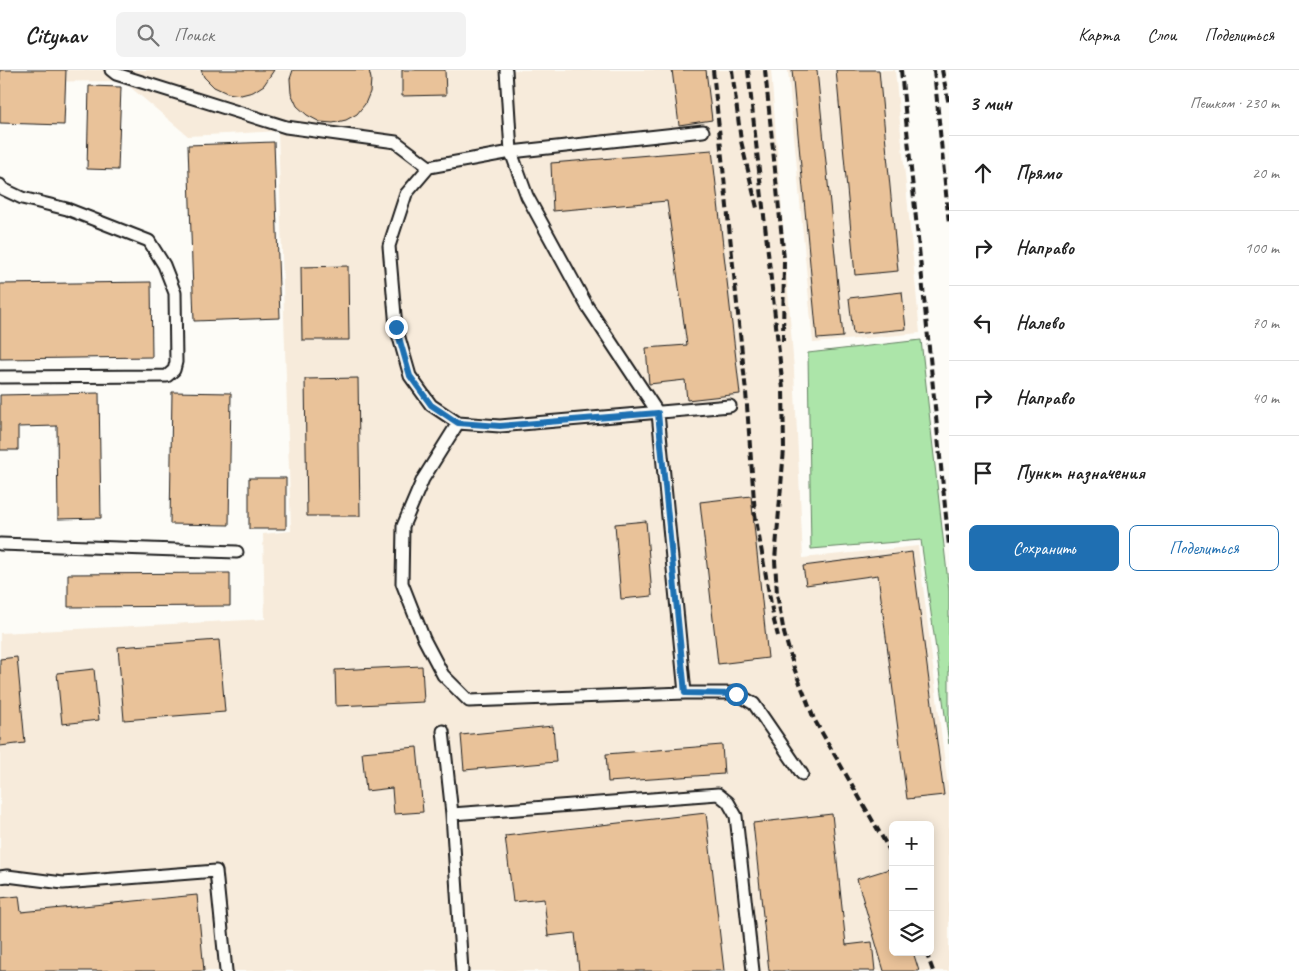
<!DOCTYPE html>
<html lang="ru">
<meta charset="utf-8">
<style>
:root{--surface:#fff;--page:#f2f2f2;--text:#222;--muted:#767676;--line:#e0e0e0;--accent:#1f6fb2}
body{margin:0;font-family:Caveat,sans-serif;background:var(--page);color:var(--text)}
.controls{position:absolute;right:15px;bottom:15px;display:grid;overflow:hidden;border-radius:8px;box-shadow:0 2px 12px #0003}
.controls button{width:45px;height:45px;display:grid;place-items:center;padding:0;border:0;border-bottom:1px solid var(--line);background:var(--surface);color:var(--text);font:25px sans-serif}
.stop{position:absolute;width:15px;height:15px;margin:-11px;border:4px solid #1f6fb2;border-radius:50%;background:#fff}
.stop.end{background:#1f6fb2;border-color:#fff;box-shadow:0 1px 5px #0008}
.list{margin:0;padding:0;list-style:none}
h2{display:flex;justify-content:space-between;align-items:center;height:65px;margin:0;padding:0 20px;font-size:21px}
h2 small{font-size:16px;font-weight:400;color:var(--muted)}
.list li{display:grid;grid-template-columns:32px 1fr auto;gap:15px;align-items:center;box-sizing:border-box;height:75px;padding:0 20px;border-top:1px solid var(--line)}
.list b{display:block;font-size:19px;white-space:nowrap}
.list em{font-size:16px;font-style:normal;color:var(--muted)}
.actions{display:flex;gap:10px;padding:15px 20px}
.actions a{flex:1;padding:11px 0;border:1px solid var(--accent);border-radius:8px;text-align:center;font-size:18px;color:var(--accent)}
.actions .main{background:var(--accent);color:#fff}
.icon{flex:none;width:28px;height:28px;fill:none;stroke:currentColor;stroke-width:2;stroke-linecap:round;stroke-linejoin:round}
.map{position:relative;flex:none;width:949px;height:901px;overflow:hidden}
header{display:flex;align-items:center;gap:30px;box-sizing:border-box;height:70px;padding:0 25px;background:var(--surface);border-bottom:1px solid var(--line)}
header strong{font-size:24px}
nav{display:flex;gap:28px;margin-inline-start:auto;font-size:18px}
.search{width:350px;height:45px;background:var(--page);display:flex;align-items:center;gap:12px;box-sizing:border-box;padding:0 18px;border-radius:8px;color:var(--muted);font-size:19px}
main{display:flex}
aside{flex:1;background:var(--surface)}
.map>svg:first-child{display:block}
.built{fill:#f7ebdb;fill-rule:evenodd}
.green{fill:#ace5a9;stroke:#648062}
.building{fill:#e9c299;stroke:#1c1c1c}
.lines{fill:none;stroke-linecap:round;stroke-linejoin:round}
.service-casing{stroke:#1c1c1c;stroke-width:15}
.service{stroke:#fdfcf7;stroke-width:11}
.rail{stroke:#1c1c1c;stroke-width:4;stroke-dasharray:8 4;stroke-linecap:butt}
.route{stroke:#1f6fb2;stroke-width:6}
</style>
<header>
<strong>Citynav</strong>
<div class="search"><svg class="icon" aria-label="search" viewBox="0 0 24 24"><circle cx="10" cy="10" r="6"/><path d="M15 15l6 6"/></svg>Поиск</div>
<nav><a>Карта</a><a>Слои</a><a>Поделиться</a></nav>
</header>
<main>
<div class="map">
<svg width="949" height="901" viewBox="0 0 949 901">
<rect width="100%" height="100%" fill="#fdfcf7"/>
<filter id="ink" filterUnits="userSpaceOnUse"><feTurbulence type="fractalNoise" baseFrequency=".02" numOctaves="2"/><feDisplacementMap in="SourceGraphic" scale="10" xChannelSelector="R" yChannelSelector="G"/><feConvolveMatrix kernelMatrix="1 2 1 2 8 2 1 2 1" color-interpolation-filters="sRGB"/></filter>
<g filter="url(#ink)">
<path class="built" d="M 0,0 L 771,0 L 794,300 L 803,488 L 918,476 L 949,726 L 949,901 L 0,901 L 0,563 L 265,549 L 263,464 L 291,461 L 278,61 L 188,66 L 123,11 L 0,12 ZM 893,755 L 930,755 L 930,882 L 893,882 Z
M 788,0 L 895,0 L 920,263 L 813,273 Z"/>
<path class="green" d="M 921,270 L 949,521 L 949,674 L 921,470 L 811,479 L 808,283 Z"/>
<path class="building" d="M 0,0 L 66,0 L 64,55 L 0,53 Z
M 201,0 L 274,0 L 264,15 L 253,22 L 241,25 L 227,23 L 214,17 L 204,7 Z
M 293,0 L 369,0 L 371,9 L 370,22 L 365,34 L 357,44 L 346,50 L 333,53 L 320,52 L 307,45 L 297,36 L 291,23 L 290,9 Z
M 402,0 L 445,0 L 446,25 L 402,26 Z
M 672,0 L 706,0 L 712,50 L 679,55 Z
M 792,0 L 817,0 L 843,267 L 817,269 Z
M 836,0 L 879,0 L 898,201 L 855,205 Z
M 89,16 L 121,17 L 118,100 L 87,99 Z
M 274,72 L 280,248 L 194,251 L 188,75 Z
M 712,80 L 740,324 L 687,330 L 685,310 L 649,314 L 646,278 L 687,275 L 667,131 L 553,141 L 551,93 Z
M 348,196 L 349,270 L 302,270 L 301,197 Z
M 151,212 L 152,287 L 0,289 L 0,214 Z
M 902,222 L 906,259 L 853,264 L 849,228 Z
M 358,308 L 360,446 L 307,446 L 305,309 Z
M 172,322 L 231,323 L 229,455 L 170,454 Z
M 99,323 L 101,448 L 58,449 L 57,356 L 18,357 L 18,380 L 0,380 L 0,325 Z
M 249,408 L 286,408 L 286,459 L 249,459 Z
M 751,426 L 768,588 L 718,594 L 700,432 Z
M 646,451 L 652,526 L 621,529 L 615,454 Z
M 912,482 L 944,725 L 907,729 L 878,505 L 806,515 L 803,496 Z
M 230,503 L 230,536 L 68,537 L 68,504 Z
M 219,570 L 225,642 L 124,650 L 118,577 Z
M 17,587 L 25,673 L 0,676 L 0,589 Z
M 422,596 L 424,632 L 336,636 L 335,600 Z
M 94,599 L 99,650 L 62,654 L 57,603 Z
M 553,656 L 556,692 L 464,700 L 461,665 Z
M 722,675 L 724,704 L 608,712 L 606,684 Z
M 417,677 L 423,742 L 394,744 L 392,718 L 366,721 L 362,682 Z
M 706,743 L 724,901 L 579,901 L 575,863 L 548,866 L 544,829 L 513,832 L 505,766 Z
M 832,744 L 846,875 L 872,872 L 875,901 L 769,901 L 753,753 Z
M 889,799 L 893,812 L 893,882 L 913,882 L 919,901 L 884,901 L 857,809 Z
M 197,825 L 204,901 L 0,901 L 0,828 L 19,826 L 21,842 Z"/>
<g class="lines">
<defs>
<path id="service" d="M 111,0 L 116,4 L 286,57 L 396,72 L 429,97
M 506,0 L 511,82 L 527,126 L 587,236 L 658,343 L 685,623 L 736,623 L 754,634 L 802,704
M 703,61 L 511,82 L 429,97 L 406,124 L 389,176 L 396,257 L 410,306 L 431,335 L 458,353 L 500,356 L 730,336
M 0,115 L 3,119 L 22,128 L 67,139 L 149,171 L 164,195 L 175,223 L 176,292 L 174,300 L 167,306 L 0,307
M 458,353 L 423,409 L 403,456 L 402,513 L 424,569 L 443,605 L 469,631 L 685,623
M 0,474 L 237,482
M 443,661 L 452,744 L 462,901
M 452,744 L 718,724 L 728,732 L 736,746 L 753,901
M 0,807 L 7,806 L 63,813 L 216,801 L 226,901"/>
</defs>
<use href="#service" class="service-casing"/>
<use href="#service" class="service"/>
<path class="rail" d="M 713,0 L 746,322 L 755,444 L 774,551 L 778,566
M 732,0 L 741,71 L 757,138
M 748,0 L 783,319 L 784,379 L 775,490 L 777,524 L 784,563 L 794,598 L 814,649 L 893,786
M 765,0 L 784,189 L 783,271
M 901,0 L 949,476
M 934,0 L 949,154
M 942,0 L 949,35
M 926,882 L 933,901"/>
</g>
</g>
<g class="lines" filter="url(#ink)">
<path class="route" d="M 396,257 L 410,306 L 431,335 L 458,353 L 500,356 L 658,343 L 685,623 L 736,624"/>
</g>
</svg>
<div class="controls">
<button>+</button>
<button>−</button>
<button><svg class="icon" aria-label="layers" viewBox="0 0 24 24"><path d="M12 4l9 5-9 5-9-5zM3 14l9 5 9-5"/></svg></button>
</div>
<div class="stop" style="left:736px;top:624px"></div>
<div class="stop end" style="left:396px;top:257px"></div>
</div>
<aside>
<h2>3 мин<small>Пешком · 230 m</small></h2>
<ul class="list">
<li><svg class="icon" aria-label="ahead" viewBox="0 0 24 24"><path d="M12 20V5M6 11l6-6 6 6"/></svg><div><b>Прямо</b></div><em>20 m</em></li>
<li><svg class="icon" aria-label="right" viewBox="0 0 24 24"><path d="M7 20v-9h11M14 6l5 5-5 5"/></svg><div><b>Направо</b></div><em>100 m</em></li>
<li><svg class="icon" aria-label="left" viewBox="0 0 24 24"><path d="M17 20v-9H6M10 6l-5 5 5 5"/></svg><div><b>Налево</b></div><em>70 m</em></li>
<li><svg class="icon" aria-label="right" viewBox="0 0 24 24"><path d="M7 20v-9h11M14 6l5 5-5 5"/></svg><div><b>Направо</b></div><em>40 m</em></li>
<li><svg class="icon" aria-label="arrive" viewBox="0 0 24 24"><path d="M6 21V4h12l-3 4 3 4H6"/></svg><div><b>Пункт назначения</b></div></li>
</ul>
<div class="actions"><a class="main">Сохранить</a><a>Поделиться</a></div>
</aside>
</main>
